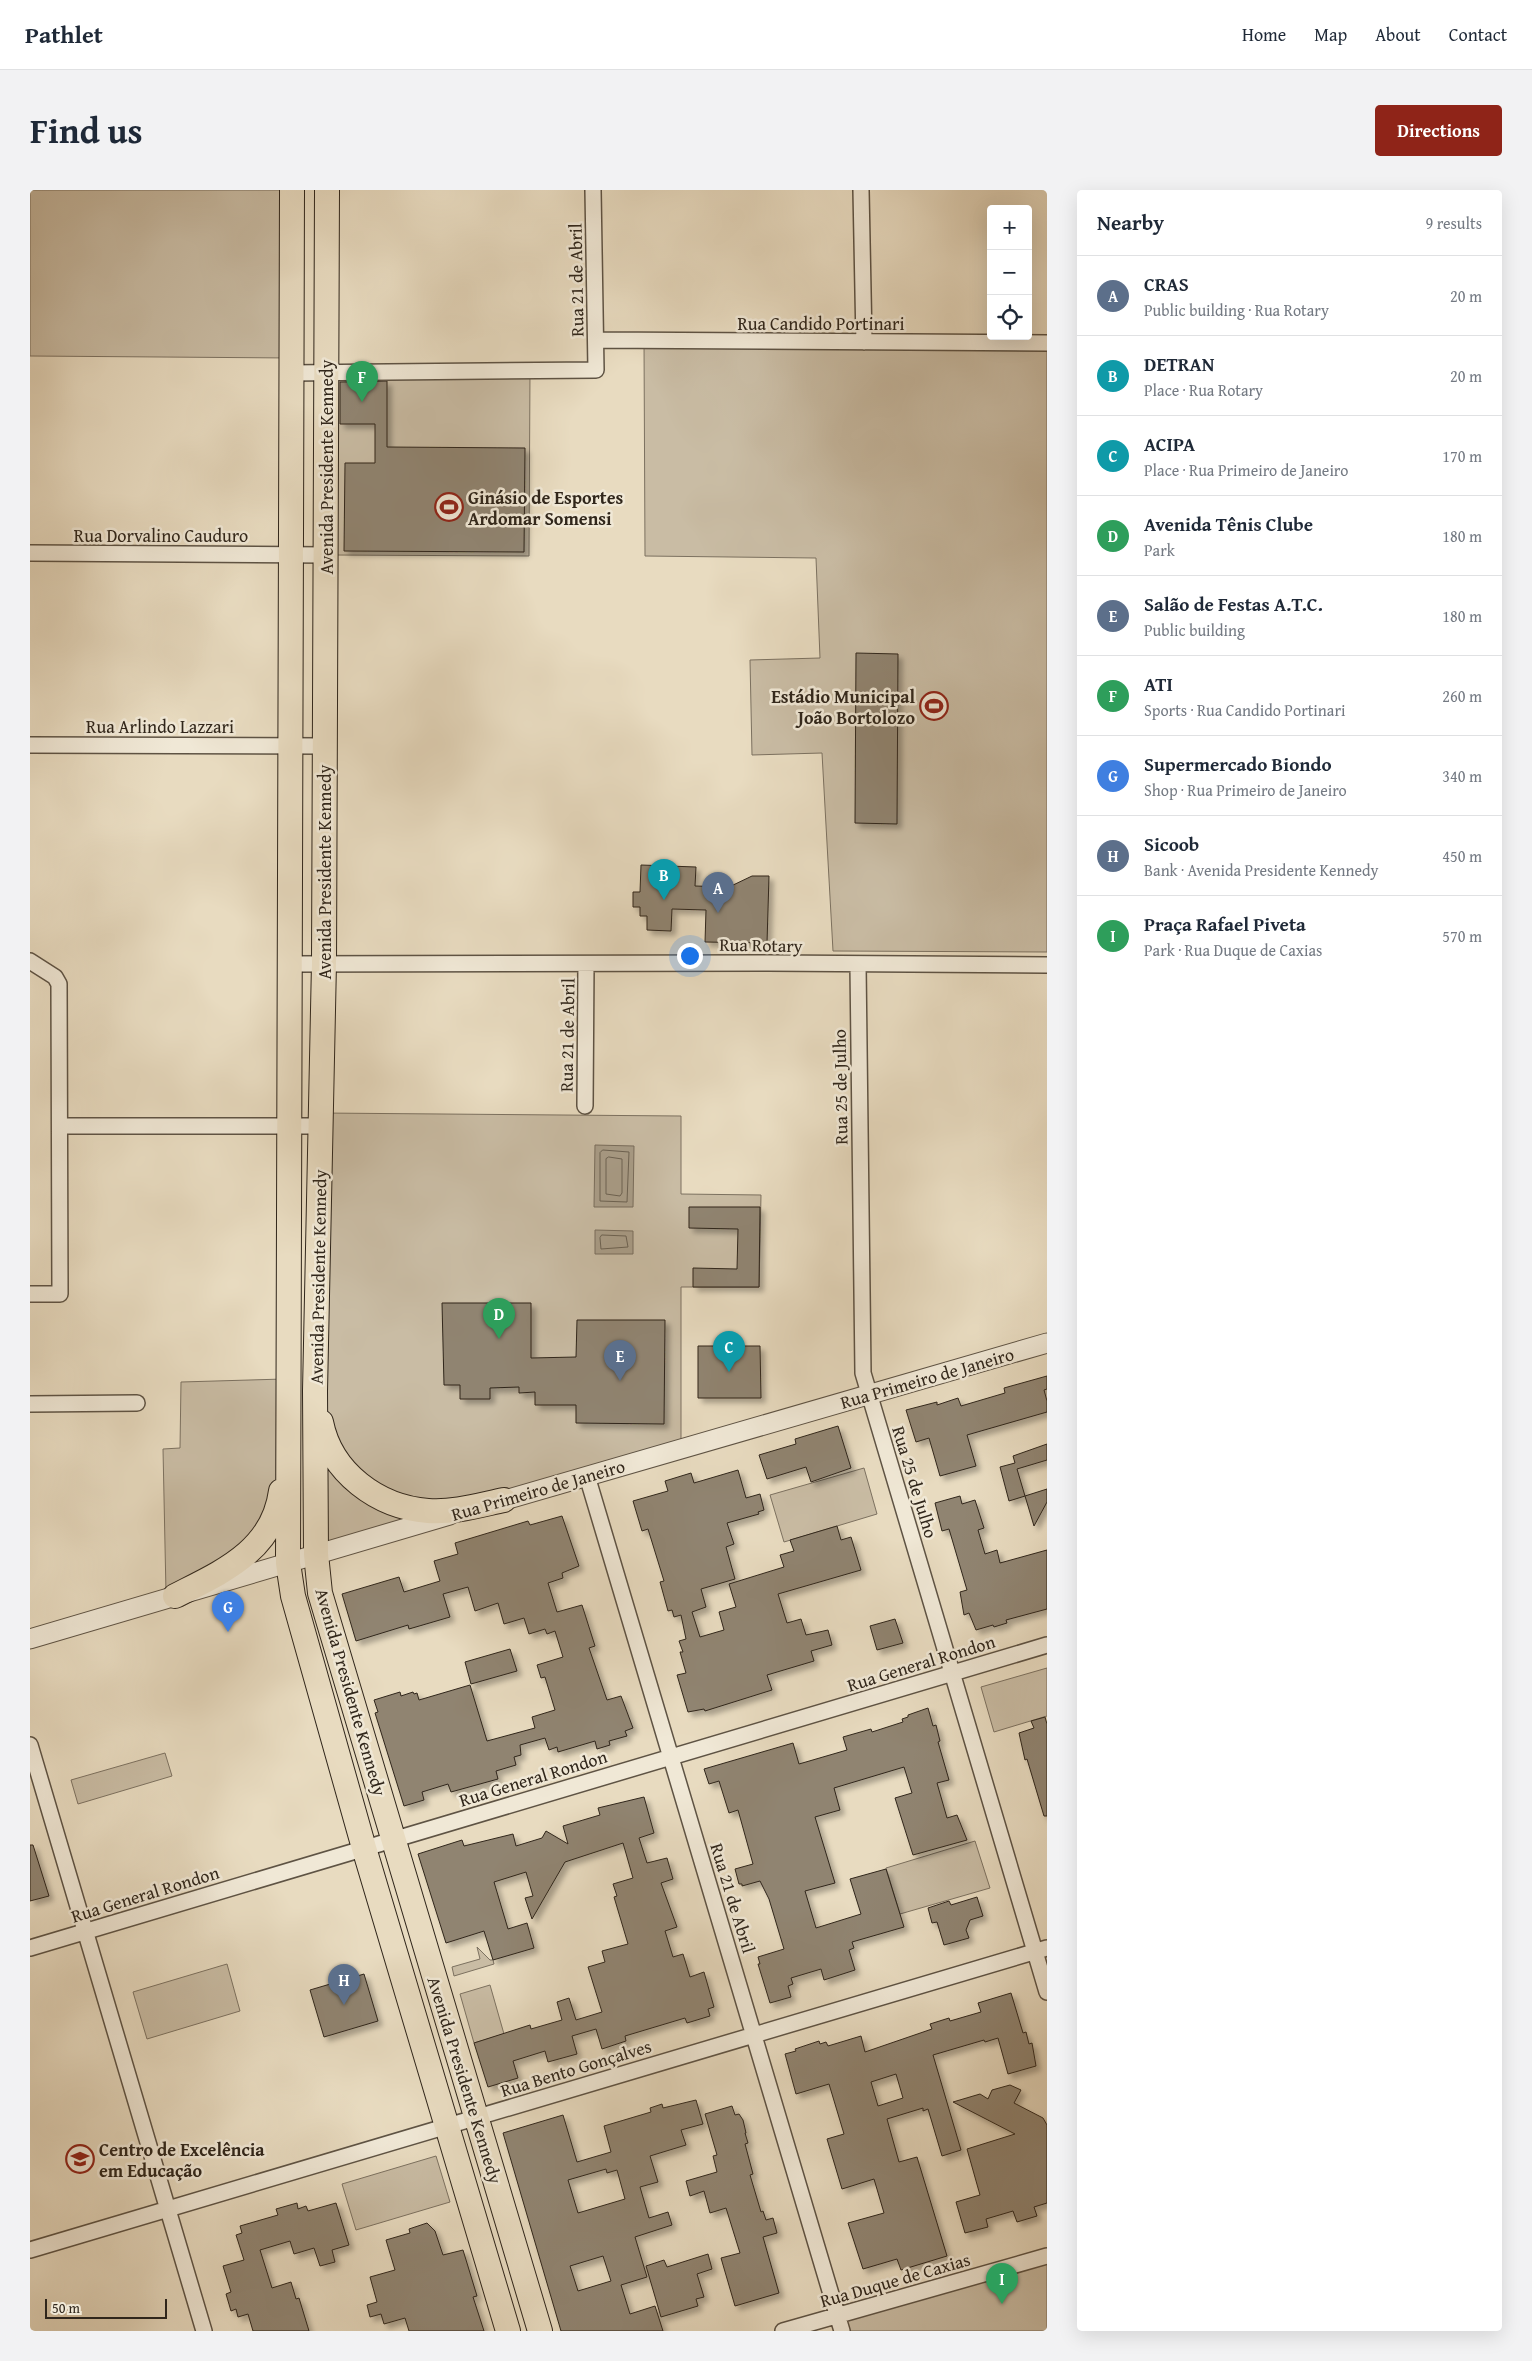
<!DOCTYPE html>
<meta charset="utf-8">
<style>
:root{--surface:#fff;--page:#f2f2f3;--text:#1f2937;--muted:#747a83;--line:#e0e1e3;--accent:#8f2418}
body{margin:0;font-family:"Gentium Book Plus",serif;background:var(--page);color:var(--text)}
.controls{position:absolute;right:15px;top:15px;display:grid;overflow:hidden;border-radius:5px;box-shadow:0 5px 20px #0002}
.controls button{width:45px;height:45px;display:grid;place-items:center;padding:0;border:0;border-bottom:1px solid var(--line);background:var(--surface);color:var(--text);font:25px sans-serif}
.scale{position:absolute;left:15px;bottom:12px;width:122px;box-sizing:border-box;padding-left:5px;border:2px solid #30261b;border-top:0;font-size:14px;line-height:18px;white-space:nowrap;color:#30261b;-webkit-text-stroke:4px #f0e8d6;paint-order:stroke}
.you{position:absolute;left:659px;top:765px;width:18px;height:18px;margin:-12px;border:4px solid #fff;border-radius:50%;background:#1a73e8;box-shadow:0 0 0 8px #1a73e833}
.badge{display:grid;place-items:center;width:32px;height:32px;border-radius:50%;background:var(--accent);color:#fff;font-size:16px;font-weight:700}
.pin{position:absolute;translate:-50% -41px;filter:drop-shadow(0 1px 2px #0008)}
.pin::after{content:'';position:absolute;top:26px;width:18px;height:15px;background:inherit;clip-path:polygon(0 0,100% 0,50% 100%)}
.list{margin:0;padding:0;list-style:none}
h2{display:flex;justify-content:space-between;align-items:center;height:65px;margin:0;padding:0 20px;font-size:21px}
h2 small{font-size:16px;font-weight:400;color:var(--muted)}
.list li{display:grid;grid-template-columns:32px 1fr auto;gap:15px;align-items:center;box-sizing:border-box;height:80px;padding:0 20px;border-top:1px solid var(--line)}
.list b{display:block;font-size:19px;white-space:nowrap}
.list p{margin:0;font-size:16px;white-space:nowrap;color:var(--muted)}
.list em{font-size:16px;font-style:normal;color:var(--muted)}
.icon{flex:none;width:28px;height:28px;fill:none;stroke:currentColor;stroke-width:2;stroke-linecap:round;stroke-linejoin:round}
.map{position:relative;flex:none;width:1017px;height:2141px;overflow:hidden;border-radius:5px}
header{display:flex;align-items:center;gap:30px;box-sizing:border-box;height:70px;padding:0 25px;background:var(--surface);border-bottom:1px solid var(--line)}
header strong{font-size:24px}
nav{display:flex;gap:28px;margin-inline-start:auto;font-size:18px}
.intro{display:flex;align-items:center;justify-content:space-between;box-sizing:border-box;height:120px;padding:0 30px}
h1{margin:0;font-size:35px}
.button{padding:12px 22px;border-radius:5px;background:var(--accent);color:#fff;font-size:18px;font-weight:700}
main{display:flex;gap:30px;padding:0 30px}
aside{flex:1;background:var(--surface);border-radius:5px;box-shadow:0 5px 20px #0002}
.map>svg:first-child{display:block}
.green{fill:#c9bca4;stroke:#7c7160}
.water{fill:#a99d88;stroke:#796d5c}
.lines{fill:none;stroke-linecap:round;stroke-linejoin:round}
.shore{stroke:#6c6252;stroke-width:1}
.building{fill:#908471;stroke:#30261b;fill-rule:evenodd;filter:url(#shadow)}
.minor-casing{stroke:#5e5344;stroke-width:18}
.tertiary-casing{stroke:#5e5344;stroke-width:21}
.primary-casing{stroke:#30261b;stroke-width:26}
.minor{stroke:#f0e8d6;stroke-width:15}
.tertiary{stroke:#f0e8d6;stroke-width:19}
.primary{stroke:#e8dbc0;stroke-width:24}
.labels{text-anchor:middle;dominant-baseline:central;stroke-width:5;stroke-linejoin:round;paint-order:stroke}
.street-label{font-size:18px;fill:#30261b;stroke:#f0e8d6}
.poi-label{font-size:18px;font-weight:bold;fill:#30261b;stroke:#f0e8d6;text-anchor:start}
</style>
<header>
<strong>Pathlet</strong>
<nav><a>Home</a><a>Map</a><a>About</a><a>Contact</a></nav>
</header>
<div class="intro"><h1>Find us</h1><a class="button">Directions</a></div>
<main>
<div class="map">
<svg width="1017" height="2141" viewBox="0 0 1017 2141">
<defs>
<filter id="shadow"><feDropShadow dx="4.5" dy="4.5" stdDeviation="2.5" flood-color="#0004"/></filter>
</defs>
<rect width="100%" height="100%" fill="#e8dbc0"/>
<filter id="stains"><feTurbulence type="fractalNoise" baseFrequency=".004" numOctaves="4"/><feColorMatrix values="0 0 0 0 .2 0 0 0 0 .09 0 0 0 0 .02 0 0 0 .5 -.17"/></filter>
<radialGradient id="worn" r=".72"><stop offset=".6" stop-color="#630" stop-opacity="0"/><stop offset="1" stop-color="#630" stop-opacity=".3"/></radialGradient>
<path class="green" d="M 0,0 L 262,0 L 261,168 L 0,166 Z
M 614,151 L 1017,153 L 1017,762 L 803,761 L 792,563 L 722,565 L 720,470 L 790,468 L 786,368 L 615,366 Z
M 500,180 L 499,366 L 302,365 L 303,181 Z
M 291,923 L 651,926 L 651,1004 L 731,1005 L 729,1097 L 651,1097 L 651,1259 L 432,1318 L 348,1307 L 292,1237 Z
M 254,1189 L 253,1239 L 245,1303 L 241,1319 L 210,1361 L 136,1403 L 133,1259 L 150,1258 L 151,1192 Z
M 291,1251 L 308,1280 L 396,1328 L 292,1358 Z
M 834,1278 L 847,1324 L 754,1352 L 740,1305 Z
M 1017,1478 L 1017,1526 L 964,1542 L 951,1497 Z
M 135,1563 L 142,1586 L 48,1614 L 41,1590 Z
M 945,1651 L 960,1698 L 870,1724 L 856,1678 Z
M 447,1757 L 460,1770 L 463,1770 L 464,1774 L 424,1786 L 422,1777 L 450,1769 Z
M 197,1774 L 210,1821 L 117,1849 L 103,1802 Z
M 460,1795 L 474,1844 L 444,1853 L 430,1804 Z
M 406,1966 L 420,2012 L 326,2040 L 312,1994 Z
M 1017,2066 L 1017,2141 L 812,2141 L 808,2125 Z"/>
<path class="water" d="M 565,955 L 604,956 L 603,1017 L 564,1017 Z
M 565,1040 L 603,1041 L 603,1064 L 565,1064 Z"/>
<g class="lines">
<path class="shore" d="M 573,960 L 599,962 L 597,1012 L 570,1011 L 570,963 Z
M 579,967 L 592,969 L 592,1003 L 590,1006 L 576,1004 L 576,969 Z
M 572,1045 L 596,1046 L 598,1057 L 571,1059 L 570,1048 Z"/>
</g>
<path class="building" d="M 357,191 L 357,257 L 495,258 L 494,362 L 314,361 L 315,273 L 345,273 L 345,234 L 310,234 L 310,192 Z
M 826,463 L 868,464 L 867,634 L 825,633 Z
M 611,675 L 666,677 L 665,696 L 699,697 L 722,686 L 739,686 L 737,753 L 675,752 L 676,720 L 642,719 L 641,741 L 617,740 L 617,726 L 610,726 L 610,717 L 603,717 L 603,702 L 610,702 Z
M 659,1017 L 730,1017 L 729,1097 L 663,1097 L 663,1078 L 707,1079 L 708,1039 L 659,1038 Z
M 412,1113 L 501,1113 L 501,1168 L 546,1167 L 547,1130 L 635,1130 L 634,1234 L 546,1233 L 546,1215 L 505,1215 L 505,1202 L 489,1203 L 489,1197 L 460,1198 L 460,1209 L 430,1209 L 430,1195 L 414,1195 Z
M 668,1156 L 730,1156 L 731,1208 L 668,1208 Z
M 1017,1186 L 1017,1199 L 1014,1200 L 1017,1211 L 1017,1222 L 937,1245 L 946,1276 L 910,1286 L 899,1248 L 886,1252 L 876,1220 L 907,1212 L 907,1215 L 928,1208 L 931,1216 L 975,1203 L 974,1198 Z
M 808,1236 L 821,1278 L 781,1292 L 776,1277 L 737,1289 L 729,1265 L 766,1254 L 765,1249 Z
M 1017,1254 L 1017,1270 L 987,1279 L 995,1306 L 979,1311 L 970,1277 L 985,1273 L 983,1266 Z
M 708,1280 L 716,1308 L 730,1304 L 734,1320 L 728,1322 L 729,1324 L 697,1333 L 704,1354 L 696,1357 L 705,1389 L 671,1399 L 676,1417 L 662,1422 L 670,1447 L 694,1440 L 689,1422 L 706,1417 L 699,1394 L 754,1377 L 750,1365 L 764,1361 L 760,1350 L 807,1336 L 811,1350 L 821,1347 L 831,1380 L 748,1404 L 757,1433 L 771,1429 L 776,1445 L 798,1440 L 802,1455 L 781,1461 L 784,1471 L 737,1485 L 742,1500 L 675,1521 L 674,1519 L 658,1522 L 647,1485 L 656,1483 L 650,1462 L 653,1462 L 649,1451 L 656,1449 L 651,1425 L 644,1427 L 642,1420 L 638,1421 L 630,1392 L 634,1391 L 618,1339 L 612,1341 L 603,1311 L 638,1301 L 635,1291 L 661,1283 L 664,1293 Z
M 1017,1299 L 1017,1312 L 1004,1336 L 995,1306 Z
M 930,1306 L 932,1314 L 945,1310 L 954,1338 L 948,1340 L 955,1364 L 967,1360 L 970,1373 L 1017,1360 L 1017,1419 L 976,1430 L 977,1433 L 964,1437 L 963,1435 L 946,1440 L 939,1423 L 934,1425 L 930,1402 L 937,1400 L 919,1339 L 912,1341 L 905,1313 Z
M 532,1326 L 549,1376 L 532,1383 L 533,1388 L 518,1393 L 527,1422 L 552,1415 L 565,1456 L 559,1458 L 577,1510 L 591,1506 L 603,1538 L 595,1541 L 597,1546 L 579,1551 L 580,1555 L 567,1559 L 565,1551 L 528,1562 L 527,1557 L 519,1560 L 515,1548 L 490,1555 L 491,1565 L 484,1567 L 486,1575 L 466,1581 L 468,1589 L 421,1602 L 418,1594 L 392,1602 L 394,1610 L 374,1616 L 345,1523 L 348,1522 L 344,1510 L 370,1502 L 371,1506 L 383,1502 L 384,1504 L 387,1503 L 389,1510 L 440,1495 L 457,1551 L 505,1538 L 502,1527 L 525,1520 L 515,1487 L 511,1488 L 507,1475 L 533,1467 L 525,1441 L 517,1444 L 515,1439 L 499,1444 L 494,1428 L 474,1434 L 468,1413 L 445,1421 L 438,1397 L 413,1404 L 420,1427 L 379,1439 L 378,1435 L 326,1451 L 312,1404 L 369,1387 L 374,1402 L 410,1391 L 404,1371 L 428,1364 L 425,1353 L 498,1331 L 500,1335 Z
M 865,1429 L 873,1453 L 847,1460 L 840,1436 Z
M 480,1459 L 487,1481 L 441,1494 L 435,1472 Z
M 898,1518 L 903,1536 L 906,1535 L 910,1551 L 908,1552 L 919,1590 L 907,1593 L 917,1628 L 927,1625 L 937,1650 L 883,1665 L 865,1608 L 882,1603 L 874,1577 L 804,1598 L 810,1620 L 785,1627 L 805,1693 L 775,1701 L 786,1738 L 831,1724 L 820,1689 L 856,1679 L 874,1737 L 822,1752 L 824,1758 L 819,1760 L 825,1780 L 794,1790 L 791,1779 L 761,1788 L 763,1794 L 758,1796 L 761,1807 L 740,1813 L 728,1774 L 730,1774 L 728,1767 L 754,1759 L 739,1709 L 730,1691 L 712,1696 L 712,1694 L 709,1694 L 705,1679 L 723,1674 L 708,1620 L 699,1623 L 689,1591 L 679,1594 L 674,1579 L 763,1553 L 769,1574 L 817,1560 L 813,1547 L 841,1539 L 842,1542 L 873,1532 L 872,1529 L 878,1527 L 878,1525 Z
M 1015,1527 L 1017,1534 L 1017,1626 L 1014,1626 L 997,1569 L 995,1570 L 989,1543 L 1004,1538 L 1001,1531 Z
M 614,1607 L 624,1643 L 609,1648 L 617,1673 L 637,1668 L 643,1689 L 631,1693 L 647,1737 L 635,1741 L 643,1767 L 653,1764 L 660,1787 L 674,1782 L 684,1817 L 678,1819 L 680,1826 L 657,1833 L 655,1828 L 595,1846 L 596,1851 L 572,1859 L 566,1839 L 542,1846 L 547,1864 L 518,1872 L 515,1861 L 483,1871 L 488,1888 L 458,1897 L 444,1853 L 500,1835 L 501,1839 L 532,1830 L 527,1812 L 539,1808 L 546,1830 L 572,1822 L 558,1777 L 575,1772 L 572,1761 L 598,1754 L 584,1707 L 587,1706 L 583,1694 L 603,1688 L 593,1653 L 535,1672 L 502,1729 L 495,1708 L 503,1706 L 496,1682 L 464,1692 L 478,1739 L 497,1733 L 504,1758 L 463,1770 L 454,1741 L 416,1753 L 388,1664 L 432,1650 L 434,1656 L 483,1644 L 486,1656 L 512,1648 L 516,1641 L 538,1654 L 533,1636 L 570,1625 L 568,1618 Z
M 0,1655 L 3,1655 L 19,1706 L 0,1711 Z
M 947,1707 L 953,1726 L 940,1730 L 936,1740 L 939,1748 L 914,1755 L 907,1732 L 902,1733 L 898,1718 L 919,1711 L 921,1715 Z
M 334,1784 L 348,1831 L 294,1847 L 280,1800 Z
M 981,1803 L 993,1843 L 996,1842 L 999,1854 L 1002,1853 L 1006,1876 L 978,1884 L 968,1848 L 955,1852 L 954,1850 L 903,1865 L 931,1960 L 912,1966 L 898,1919 L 893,1921 L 893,1918 L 857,1929 L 869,1972 L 887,1967 L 917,2066 L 871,2080 L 867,2069 L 833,2079 L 818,2033 L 854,2023 L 844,1989 L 812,1999 L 797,1949 L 814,1944 L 799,1894 L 766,1904 L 755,1864 L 766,1861 L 765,1859 L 789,1851 L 790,1854 L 796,1852 L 798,1856 L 831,1846 L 835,1862 L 902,1839 L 900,1834 L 919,1828 L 920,1831 L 951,1822 L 948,1813 ZM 866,1884 L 873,1908 L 848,1916 L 841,1892 Z
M 980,1895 L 991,1900 L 984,1913 L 1013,1928 L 1017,1935 L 1017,2013 L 1004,2017 L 1007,2026 L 987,2032 L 983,2021 L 956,2029 L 958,2037 L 935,2043 L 926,2012 L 950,2005 L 937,1959 L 985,1944 L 923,1912 L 950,1904 L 958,1909 L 962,1900 Z
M 666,1910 L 673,1934 L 651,1940 L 656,1955 L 620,1966 L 628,1992 L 610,1997 L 619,2028 L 638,2022 L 642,2035 L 605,2047 L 617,2087 L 591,2095 L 600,2124 L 625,2116 L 633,2141 L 531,2141 L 473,1943 L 533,1925 L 547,1972 L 581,1962 L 574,1936 L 621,1922 L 620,1918 L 632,1914 L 633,1918 ZM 576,1979 L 577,1983 L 587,1980 L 595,2009 L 548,2023 L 538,1990 ZM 573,2066 L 581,2091 L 548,2101 L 540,2076 Z
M 702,1916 L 705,1925 L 709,1924 L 713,1930 L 716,1943 L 715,1943 L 718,1953 L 715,1954 L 723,1984 L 720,1985 L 731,2022 L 733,2021 L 736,2030 L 743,2028 L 747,2043 L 733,2047 L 749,2103 L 705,2116 L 691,2068 L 710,2063 L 696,2018 L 680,2023 L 674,2001 L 660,2006 L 656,1991 L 687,1982 L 683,1966 L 687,1965 L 675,1924 Z
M 267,2013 L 268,2019 L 276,2016 L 278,2021 L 306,2013 L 319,2055 L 302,2060 L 305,2072 L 290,2076 L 284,2058 L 264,2064 L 260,2051 L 230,2060 L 242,2098 L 261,2092 L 266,2109 L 269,2108 L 279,2141 L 223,2141 L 218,2124 L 208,2127 L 206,2119 L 201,2121 L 196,2104 L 201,2102 L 193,2076 L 214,2070 L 206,2045 L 212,2043 L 210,2036 L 248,2025 L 246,2019 Z
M 397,2033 L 405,2041 L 413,2065 L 433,2060 L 447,2106 L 443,2107 L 454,2141 L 379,2141 L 375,2128 L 354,2134 L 351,2124 L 340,2127 L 337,2115 L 347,2112 L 340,2087 L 365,2080 L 356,2050 L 380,2043 L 379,2039 Z
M 678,2064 L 682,2079 L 667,2084 L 674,2107 L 666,2109 L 668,2116 L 631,2127 L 616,2076 L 634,2070 L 637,2077 Z"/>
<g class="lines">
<defs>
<path id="minor" d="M 831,0 L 834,152
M 566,150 L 1017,153
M 261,183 L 566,180 L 563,0
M 0,363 L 296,365
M 0,555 L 295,556
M 0,771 L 25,787 L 29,794 L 30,1104 L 0,1104
M 260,774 L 738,773 L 1017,775
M 828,775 L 833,1183 L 1017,1802
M 555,916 L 556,774
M 31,936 L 291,936
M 0,1214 L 107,1213
M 557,1286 L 812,2141
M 0,1555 L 174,2141
M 0,1758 L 1017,1455
M 0,2060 L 1017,1758
M 753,2141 L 1017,2066"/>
<path id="tertiary" d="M 461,1314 L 1017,1153
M 0,1449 L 420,1325"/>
<path id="primary" d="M 262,0 L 258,1373 L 263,1406 L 334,1658 L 478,2141
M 297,0 L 294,773 L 285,1201 L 286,1364 L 290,1403 L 510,2141
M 291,1232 C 301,1283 348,1317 398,1321 C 423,1323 450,1315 474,1310
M 145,1406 C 192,1382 243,1361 251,1301"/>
</defs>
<use href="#minor" class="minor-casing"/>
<use href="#tertiary" class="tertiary-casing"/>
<use href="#primary" class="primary-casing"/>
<use href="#minor" class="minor"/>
<use href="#tertiary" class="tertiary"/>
<use href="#primary" class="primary"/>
</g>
<defs>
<symbol id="stadium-ring" viewBox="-11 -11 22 22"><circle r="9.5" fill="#f0e8d6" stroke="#8f2418" stroke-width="1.5"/><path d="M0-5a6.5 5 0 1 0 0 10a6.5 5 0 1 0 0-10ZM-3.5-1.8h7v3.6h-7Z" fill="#8f2418"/></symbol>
<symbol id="school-ring" viewBox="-11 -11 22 22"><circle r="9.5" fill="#f0e8d6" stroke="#8f2418" stroke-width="1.5"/><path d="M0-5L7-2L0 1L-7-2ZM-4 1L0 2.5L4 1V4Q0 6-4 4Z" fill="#8f2418"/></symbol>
</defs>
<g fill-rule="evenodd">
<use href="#stadium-ring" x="403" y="301" width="32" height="32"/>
<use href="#stadium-ring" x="888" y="500" width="32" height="32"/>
<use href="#school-ring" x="34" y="1953" width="32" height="32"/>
</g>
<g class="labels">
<g class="street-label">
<text transform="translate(546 90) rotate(-91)">Rua 21 de Abril</text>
<text x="791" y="133">Rua Candido Portinari</text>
<text transform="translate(296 277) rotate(-90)">Avenida Presidente Kennedy</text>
<text x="131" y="345">Rua Dorvalino Cauduro</text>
<text x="130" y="536">Rua Arlindo Lazzari</text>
<text transform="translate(294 682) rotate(-90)">Avenida Presidente Kennedy</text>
<text transform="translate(731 755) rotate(1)">Rua Rotary</text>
<text transform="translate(537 845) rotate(-89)">Rua 21 de Abril</text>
<text transform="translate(810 897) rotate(-91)">Rua 25 de Julho</text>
<text transform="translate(288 1087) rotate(-89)">Avenida Presidente Kennedy</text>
<text transform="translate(897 1188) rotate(-16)">Rua Primeiro de Janeiro</text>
<text transform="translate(885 1292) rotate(73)">Rua 25 de Julho</text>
<text transform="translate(508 1300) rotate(-16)">Rua Primeiro de Janeiro</text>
<text transform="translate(891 1473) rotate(-17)">Rua General Rondon</text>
<text transform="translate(321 1502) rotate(74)">Avenida Presidente Kennedy</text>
<text transform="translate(503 1588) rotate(-17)">Rua General Rondon</text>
<text transform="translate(115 1704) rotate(-17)">Rua General Rondon</text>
<text transform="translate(703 1708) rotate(73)">Rua 21 de Abril</text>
<text transform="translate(546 1878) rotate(-17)">Rua Bento Gonçalves</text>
<text transform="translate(435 1890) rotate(73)">Avenida Presidente Kennedy</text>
<text transform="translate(865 2090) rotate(-16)">Rua Duque de Caxias</text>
</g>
<g class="poi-label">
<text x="438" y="307">Ginásio de Esportes<tspan x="438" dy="21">Ardomar Somensi</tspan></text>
<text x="885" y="506" text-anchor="end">Estádio Municipal<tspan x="885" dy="21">João Bortolozo</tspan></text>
<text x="69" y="1959">Centro de Excelência<tspan x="69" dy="21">em Educação</tspan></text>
</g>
</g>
<rect width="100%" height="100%" filter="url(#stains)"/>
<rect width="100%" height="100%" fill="url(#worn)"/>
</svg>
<div class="controls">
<button>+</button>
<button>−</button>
<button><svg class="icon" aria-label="locate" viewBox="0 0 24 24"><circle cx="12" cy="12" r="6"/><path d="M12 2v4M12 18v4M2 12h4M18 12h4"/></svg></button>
</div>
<div class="scale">50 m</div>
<div class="you"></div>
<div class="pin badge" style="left:688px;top:723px;background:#5c6f8a">A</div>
<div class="pin badge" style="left:634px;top:710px;background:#0f9aa8">B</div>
<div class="pin badge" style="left:699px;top:1182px;background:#0f9aa8">C</div>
<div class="pin badge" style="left:469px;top:1149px;background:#2e9e5b">D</div>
<div class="pin badge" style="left:590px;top:1191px;background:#5c6f8a">E</div>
<div class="pin badge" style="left:332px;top:212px;background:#2e9e5b">F</div>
<div class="pin badge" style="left:198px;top:1442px;background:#3f7fe0">G</div>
<div class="pin badge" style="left:314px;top:1815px;background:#5c6f8a">H</div>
<div class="pin badge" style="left:972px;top:2114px;background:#2e9e5b">I</div>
</div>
<aside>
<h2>Nearby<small>9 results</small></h2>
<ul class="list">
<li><span class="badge" style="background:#5c6f8a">A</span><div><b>CRAS</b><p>Public building · Rua Rotary</p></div><em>20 m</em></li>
<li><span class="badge" style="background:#0f9aa8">B</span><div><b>DETRAN</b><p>Place · Rua Rotary</p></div><em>20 m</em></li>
<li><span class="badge" style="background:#0f9aa8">C</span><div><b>ACIPA</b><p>Place · Rua Primeiro de Janeiro</p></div><em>170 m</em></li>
<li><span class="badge" style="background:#2e9e5b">D</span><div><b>Avenida Tênis Clube</b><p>Park</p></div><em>180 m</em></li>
<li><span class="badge" style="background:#5c6f8a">E</span><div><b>Salão de Festas A.T.C.</b><p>Public building</p></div><em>180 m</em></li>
<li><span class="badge" style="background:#2e9e5b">F</span><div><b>ATI</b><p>Sports · Rua Candido Portinari</p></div><em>260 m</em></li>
<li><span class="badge" style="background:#3f7fe0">G</span><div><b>Supermercado Biondo</b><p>Shop · Rua Primeiro de Janeiro</p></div><em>340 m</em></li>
<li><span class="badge" style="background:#5c6f8a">H</span><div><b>Sicoob</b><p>Bank · Avenida Presidente Kennedy</p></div><em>450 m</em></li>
<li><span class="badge" style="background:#2e9e5b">I</span><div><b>Praça Rafael Piveta</b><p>Park · Rua Duque de Caxias</p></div><em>570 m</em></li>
</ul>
</aside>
</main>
